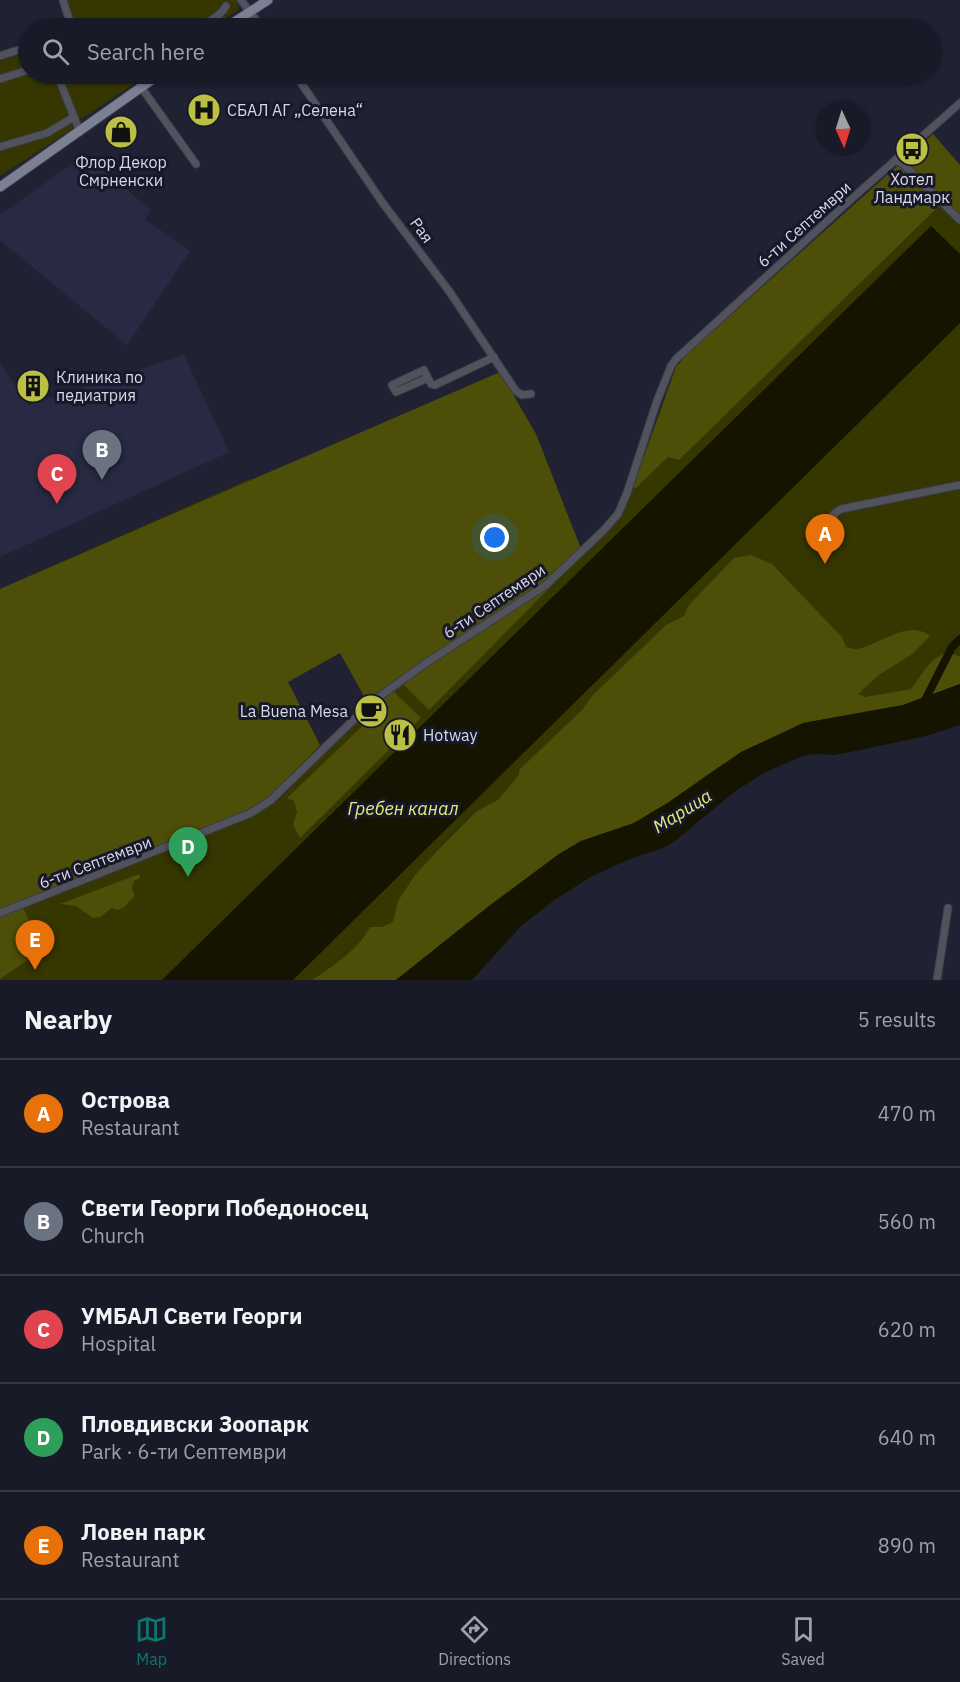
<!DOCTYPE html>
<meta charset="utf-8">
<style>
:root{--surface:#181a27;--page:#21232f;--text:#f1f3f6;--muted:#9fa1a7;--line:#363844;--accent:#0f766e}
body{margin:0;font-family:"IBM Plex Sans",sans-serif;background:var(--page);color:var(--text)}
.compass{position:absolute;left:816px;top:102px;width:54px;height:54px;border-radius:50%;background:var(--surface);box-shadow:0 2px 4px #0004;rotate:176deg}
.you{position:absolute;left:495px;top:538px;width:21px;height:21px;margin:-15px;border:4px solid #fff;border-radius:50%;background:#1a73e8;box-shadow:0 0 0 9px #1a73e833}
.badge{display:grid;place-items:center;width:39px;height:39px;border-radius:50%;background:var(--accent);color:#fff;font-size:20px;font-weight:700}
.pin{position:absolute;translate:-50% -50px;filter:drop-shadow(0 2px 3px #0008)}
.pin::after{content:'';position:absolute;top:32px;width:21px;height:18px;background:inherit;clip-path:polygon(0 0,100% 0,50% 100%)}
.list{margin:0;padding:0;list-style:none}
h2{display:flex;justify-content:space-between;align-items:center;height:78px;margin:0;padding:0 24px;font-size:26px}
h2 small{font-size:20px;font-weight:400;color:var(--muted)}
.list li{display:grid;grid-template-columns:39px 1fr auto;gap:18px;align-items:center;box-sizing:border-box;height:108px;padding:0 24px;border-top:2px solid var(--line)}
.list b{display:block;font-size:22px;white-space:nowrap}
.list p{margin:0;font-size:20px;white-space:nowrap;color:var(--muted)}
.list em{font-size:20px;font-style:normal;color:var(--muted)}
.icon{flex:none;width:33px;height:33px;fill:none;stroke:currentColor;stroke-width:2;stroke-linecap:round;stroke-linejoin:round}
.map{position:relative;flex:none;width:960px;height:980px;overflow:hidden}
.search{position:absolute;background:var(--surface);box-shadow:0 2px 4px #0004;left:18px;right:18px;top:18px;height:66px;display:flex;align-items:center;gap:15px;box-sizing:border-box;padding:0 21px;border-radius:33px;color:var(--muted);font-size:22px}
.sheet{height:618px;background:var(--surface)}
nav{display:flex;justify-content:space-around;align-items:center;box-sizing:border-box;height:84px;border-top:2px solid var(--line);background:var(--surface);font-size:16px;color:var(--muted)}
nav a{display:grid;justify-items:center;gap:3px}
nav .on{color:var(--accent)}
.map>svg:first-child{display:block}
.built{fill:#282a43}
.green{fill:#353600;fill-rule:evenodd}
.forest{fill:#4d4e07}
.water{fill:#141400}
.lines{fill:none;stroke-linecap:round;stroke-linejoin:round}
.river{stroke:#141400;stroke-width:8}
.minor-casing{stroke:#3a3c4d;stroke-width:9}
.major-casing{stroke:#3a3c4d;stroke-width:11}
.minor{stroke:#51525b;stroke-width:7}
.major{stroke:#7d7f93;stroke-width:9}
.labels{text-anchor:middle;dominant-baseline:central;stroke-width:6;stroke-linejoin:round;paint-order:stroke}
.poi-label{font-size:16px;fill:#d7d9e6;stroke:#17182a;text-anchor:start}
.street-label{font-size:16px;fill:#d7d9e6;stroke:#17182a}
.water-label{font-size:18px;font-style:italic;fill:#e6eb79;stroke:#17182a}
</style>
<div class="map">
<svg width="960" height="980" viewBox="0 0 960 980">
<rect width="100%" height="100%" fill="#202234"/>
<path class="built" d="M 84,155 L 151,210 L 145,219 L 190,251 L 127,345 L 0,240 L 0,215 Z
M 184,355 L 229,452 L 0,557 L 0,364 L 29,405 Z"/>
<path class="green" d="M 67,0 L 236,0 L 239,9 L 211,28 L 76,28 Z
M 28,52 L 28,74 L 55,74 L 73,129 L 0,176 L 0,61 Z
M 61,74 L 148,74 L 82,119 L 76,116 Z
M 933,134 L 960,165 L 960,684 L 920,700 L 528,876 L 396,980 L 0,980 L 0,589 L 250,479 L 536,434 L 583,554 L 619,519 L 633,487 L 676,367 L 687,354 ZM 340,653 L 368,703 L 320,745 L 287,682 Z"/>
<path class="forest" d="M 933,134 L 960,165 L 960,214 L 943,199 L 937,208 L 679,460 L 668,457 L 636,488 L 633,487 L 676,367 L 687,354 Z
M 500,372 L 536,434 L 583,554 L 429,710 L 405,686 L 400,677 L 391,684 L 396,694 L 421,718 L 300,838 L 293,825 L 297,812 L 294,801 L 287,798 L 377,712 L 368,703 L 340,653 L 288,682 L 320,745 L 274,792 L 249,810 L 20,902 L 40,941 L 29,947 L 31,958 L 0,979 L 0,589 Z
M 751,555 L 772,564 L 842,637 L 846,647 C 850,648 853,649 856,649 C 879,646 908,618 930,636 L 911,655 L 879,675 L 858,694 L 865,697 L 911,689 C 922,675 938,642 960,657 L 960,684 L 903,705 L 803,723 L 717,768 L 669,802 L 634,823 L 581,841 L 559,854 L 489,906 L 396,980 L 312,980 C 332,967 359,949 370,927 L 382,927 L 393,922 L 398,901 L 415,875 L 439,849 L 477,811 L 498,800 L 519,775 L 519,770 L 582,710 L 592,696 L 666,625 L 684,616 L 688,606 L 734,558 Z
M 139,874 L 140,878 L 134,881 L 132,888 L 135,896 L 123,908 L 117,910 L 112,908 L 100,917 L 93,918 L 76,906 L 60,904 Z"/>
<path class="water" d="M 931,226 L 960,254 L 960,323 L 293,980 L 162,980 Z
M 960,684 L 960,725 L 926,736 L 860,750 L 834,755 L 814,754 L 802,756 L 764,773 L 734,792 L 675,841 L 663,848 L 630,859 L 592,876 L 556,899 L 522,925 L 472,980 L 396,980 L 489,906 L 559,854 L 581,841 L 634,823 L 669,802 L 741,752 L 803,723 L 903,705 Z"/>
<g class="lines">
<path class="river" d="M 922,706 L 952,647 L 960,639"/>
<defs>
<path id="minor" d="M 63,0 L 72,28
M 241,0 L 262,28
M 187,28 C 203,24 217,21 226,6
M 0,56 L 28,47
M 57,74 L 80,132
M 295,74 L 382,202 L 449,291 L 516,391 L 522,395 L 531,394
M 0,79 L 28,70
M 141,87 L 196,164
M 0,147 L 47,133 L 74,117
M 895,160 L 903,164 L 960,220
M 428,378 L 396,392 L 392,385 L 424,370 L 431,384 L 435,385 L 494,357
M 830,531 C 828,519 831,515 841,509 L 960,485
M 0,913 L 251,813 L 271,800 L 372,702 L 426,663 L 546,585 L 603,531 L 618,514 L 627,493 L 657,401 L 671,366 L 676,359 L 848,202 L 960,103
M 937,980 L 948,908"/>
<path id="major" d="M 225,28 L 268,0
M 0,187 L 160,74"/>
</defs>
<use href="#minor" class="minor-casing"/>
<use href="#major" class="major-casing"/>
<use href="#minor" class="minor"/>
<use href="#major" class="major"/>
</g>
<defs>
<symbol id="hospital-disc" viewBox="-11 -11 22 22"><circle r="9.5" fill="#bbc044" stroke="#17182a"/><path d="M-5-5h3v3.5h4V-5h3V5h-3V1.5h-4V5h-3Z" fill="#111"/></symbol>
<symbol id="shop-disc" viewBox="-11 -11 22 22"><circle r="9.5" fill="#bbc044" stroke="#17182a"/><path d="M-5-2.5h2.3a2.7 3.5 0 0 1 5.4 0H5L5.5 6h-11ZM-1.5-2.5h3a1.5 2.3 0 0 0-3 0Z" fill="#111"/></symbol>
<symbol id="bus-disc" viewBox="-11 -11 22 22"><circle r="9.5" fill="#bbc044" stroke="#17182a"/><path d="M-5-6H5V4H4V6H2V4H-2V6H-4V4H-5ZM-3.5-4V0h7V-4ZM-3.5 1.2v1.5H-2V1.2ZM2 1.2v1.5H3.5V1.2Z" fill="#111"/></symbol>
<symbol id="building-disc" viewBox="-11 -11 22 22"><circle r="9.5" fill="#bbc044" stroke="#17182a"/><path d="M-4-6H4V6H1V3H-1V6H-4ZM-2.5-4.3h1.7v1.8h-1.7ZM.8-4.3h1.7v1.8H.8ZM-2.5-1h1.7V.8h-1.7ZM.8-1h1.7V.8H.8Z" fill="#111"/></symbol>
<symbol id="cafe-disc" viewBox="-11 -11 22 22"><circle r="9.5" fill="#bbc044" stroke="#17182a"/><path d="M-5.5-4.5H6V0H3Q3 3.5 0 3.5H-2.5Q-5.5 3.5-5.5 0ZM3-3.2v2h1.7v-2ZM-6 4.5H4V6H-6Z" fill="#111"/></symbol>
<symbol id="restaurant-disc" viewBox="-11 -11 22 22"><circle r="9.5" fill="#bbc044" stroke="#17182a"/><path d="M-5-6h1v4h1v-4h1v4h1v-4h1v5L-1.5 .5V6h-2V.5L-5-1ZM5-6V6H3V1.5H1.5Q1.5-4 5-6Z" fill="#111"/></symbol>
</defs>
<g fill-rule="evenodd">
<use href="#hospital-disc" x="185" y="91" width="38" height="38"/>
<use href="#shop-disc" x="102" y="113" width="38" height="38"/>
<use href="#bus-disc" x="893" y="130" width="38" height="38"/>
<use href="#building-disc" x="14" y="367" width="38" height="38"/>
<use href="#cafe-disc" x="352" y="692" width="38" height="38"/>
<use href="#restaurant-disc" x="381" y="716" width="38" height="38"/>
</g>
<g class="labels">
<g class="poi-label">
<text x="227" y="110">СБАЛ АГ „Селена“</text>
<text x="121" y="162" text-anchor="middle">Флор Декор<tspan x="121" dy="18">Смрненски</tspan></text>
<text x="912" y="179" text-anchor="middle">Хотел<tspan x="912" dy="18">Ландмарк</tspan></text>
<text x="56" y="377">Клиника по<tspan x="56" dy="18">педиатрия</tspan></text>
<text x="348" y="711" text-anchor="end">La Buena Mesa</text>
<text x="423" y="735">Hotway</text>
</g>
<g class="street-label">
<text transform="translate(804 224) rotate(-42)">6-ти Септември</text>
<text transform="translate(422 230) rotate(54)">Рая</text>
<text transform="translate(494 601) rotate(-34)">6-ти Септември</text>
<text transform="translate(95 862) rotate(-21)">6-ти Септември</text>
</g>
<g class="water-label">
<text x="403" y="808">Гребен канал</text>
<text transform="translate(682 811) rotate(-32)">Марица</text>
</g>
</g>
</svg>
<svg class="compass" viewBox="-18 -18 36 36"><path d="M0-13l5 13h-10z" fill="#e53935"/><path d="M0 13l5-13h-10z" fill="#9fa1a7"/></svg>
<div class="you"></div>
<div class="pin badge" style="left:825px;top:564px;background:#e8710a">A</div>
<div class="pin badge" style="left:102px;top:480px;background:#6b7280">B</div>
<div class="pin badge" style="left:57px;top:504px;background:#e0444e">C</div>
<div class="pin badge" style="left:188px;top:877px;background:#2e9e5b">D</div>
<div class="pin badge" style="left:35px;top:970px;background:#e8710a">E</div>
<div class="search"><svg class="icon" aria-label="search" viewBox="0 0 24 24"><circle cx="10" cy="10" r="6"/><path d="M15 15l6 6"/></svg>Search here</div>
</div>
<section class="sheet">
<h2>Nearby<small>5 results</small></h2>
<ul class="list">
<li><span class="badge" style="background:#e8710a">A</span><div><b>Острова</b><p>Restaurant</p></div><em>470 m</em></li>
<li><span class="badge" style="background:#6b7280">B</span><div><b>Свети Георги Победоносец</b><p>Church</p></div><em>560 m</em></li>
<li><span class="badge" style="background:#e0444e">C</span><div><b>УМБАЛ Свети Георги</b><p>Hospital</p></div><em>620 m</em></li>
<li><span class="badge" style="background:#2e9e5b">D</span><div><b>Пловдивски Зоопарк</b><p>Park · 6-ти Септември</p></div><em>640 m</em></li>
<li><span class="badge" style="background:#e8710a">E</span><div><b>Ловен парк</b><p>Restaurant</p></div><em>890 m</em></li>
</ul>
</section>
<nav>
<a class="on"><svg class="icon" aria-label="map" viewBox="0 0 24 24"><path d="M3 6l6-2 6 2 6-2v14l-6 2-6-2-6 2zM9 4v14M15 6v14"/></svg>Map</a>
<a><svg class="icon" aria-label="directions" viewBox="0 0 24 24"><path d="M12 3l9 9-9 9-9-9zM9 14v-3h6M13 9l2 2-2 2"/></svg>Directions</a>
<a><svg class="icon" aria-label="saved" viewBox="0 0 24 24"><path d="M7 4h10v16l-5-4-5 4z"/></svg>Saved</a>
</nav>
